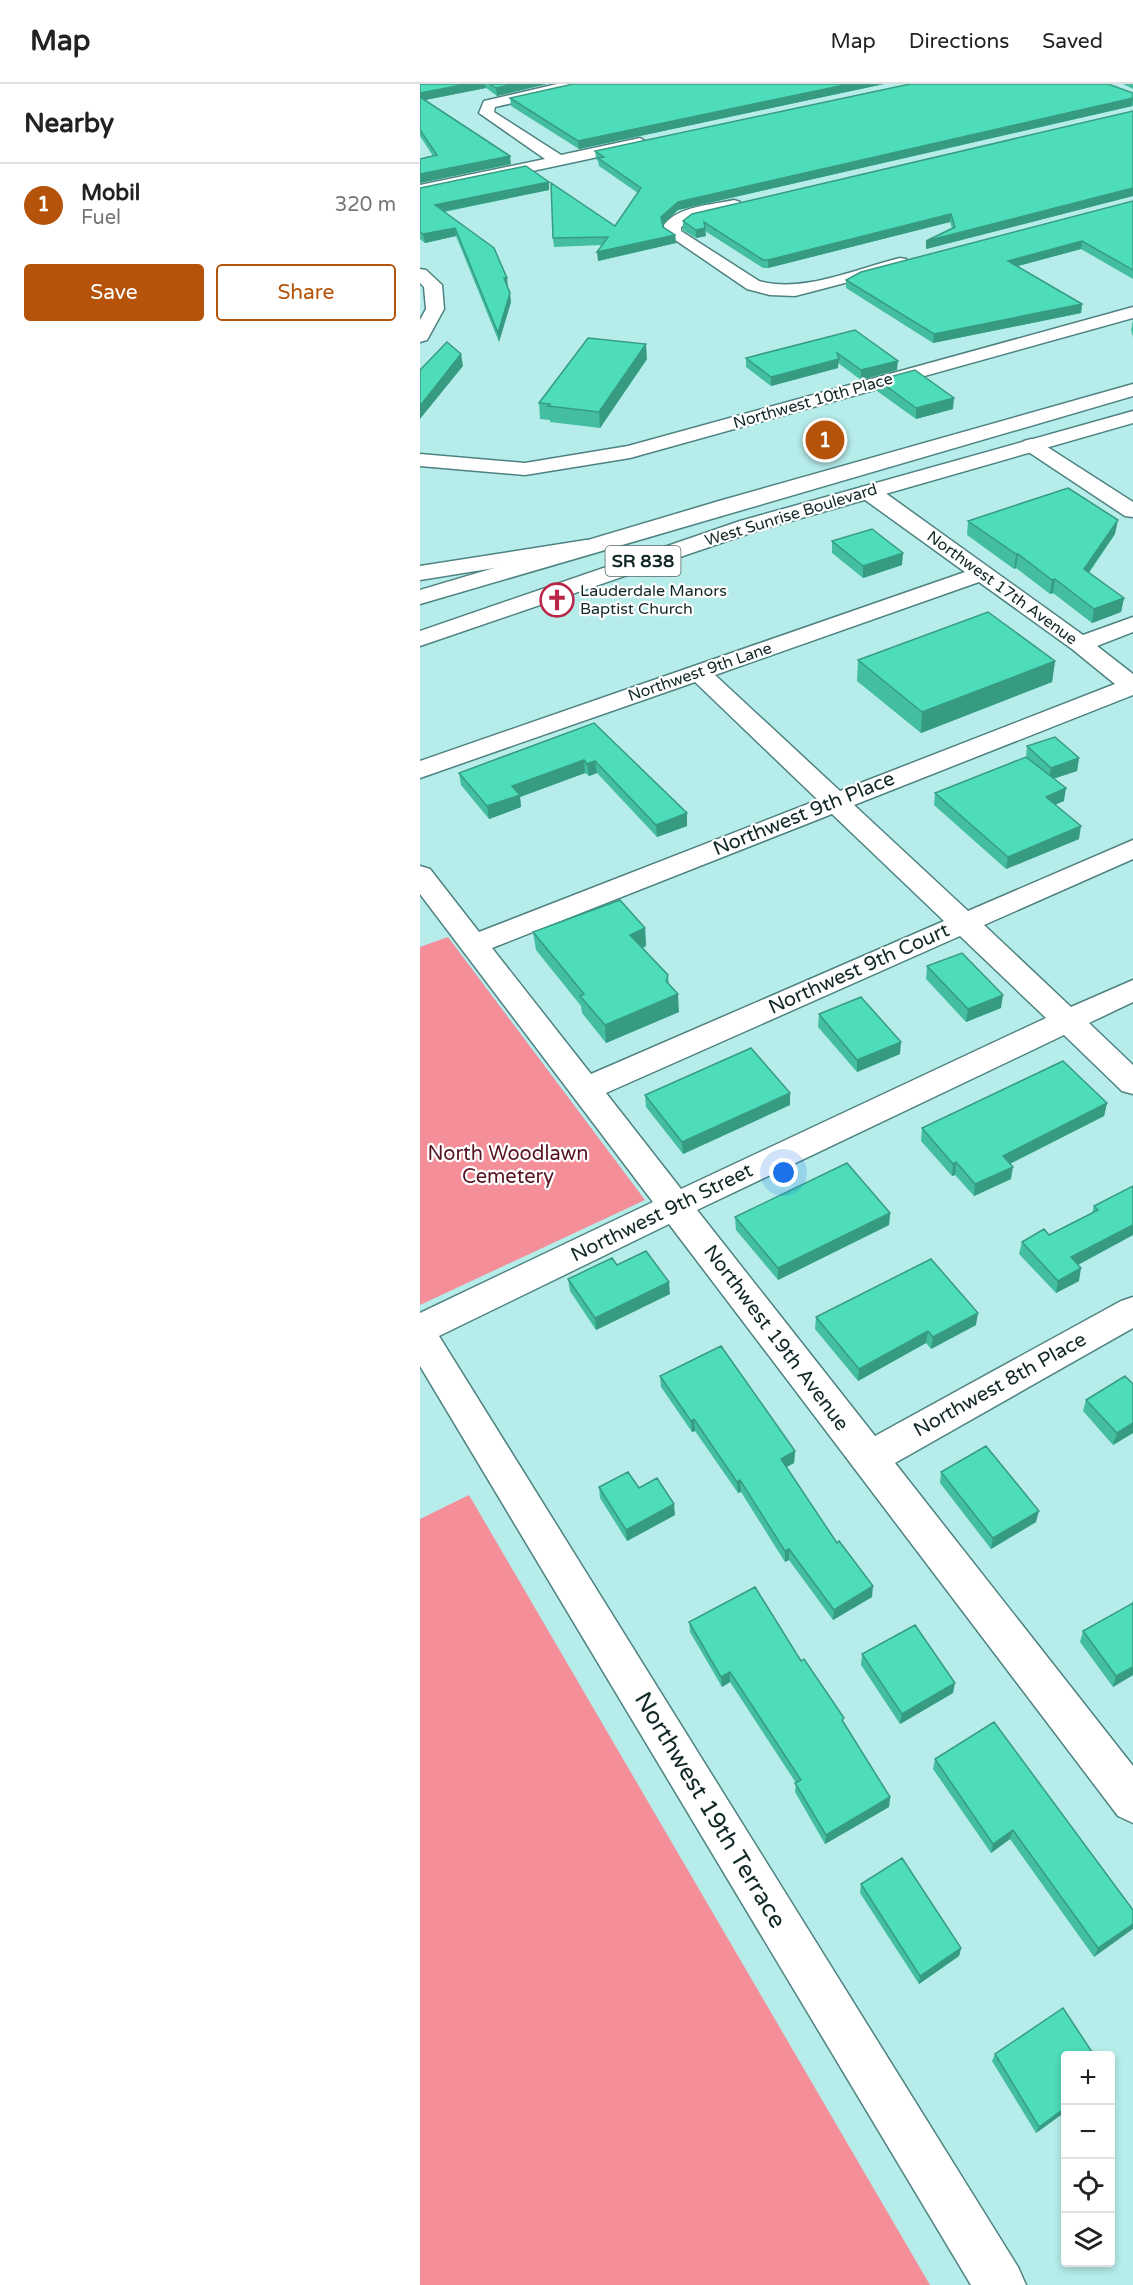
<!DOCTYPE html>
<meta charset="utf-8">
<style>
:root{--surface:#fff;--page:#f6f6f6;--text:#222;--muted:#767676;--line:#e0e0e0;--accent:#b45309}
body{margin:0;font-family:"Varela Round",sans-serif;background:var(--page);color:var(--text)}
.controls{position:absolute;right:18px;bottom:18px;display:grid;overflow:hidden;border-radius:6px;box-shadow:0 3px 9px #0003}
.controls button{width:54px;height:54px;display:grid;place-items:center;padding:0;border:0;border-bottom:2px solid var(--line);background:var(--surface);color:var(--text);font:30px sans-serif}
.you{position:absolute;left:364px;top:1089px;width:21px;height:21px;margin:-15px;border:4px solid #fff;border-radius:50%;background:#1a73e8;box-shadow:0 0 0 9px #1a73e833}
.badge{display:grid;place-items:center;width:39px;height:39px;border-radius:50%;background:var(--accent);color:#fff;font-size:20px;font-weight:700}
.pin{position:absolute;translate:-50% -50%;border:3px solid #fff;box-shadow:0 2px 6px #0006}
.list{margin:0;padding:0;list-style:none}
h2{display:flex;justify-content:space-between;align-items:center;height:78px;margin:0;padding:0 24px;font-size:26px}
h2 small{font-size:20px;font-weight:400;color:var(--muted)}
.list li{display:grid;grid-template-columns:39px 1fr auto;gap:18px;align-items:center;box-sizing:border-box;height:84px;padding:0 24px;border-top:2px solid var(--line)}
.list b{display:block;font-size:22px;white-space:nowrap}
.list p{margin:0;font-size:20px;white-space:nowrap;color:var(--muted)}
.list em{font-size:20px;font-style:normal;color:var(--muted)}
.actions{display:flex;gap:12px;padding:18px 24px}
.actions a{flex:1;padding:14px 0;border:2px solid var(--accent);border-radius:6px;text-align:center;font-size:21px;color:var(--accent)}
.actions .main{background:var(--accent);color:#fff}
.icon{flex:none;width:33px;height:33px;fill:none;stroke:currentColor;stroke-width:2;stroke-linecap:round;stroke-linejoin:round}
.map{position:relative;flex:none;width:713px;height:2201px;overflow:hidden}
header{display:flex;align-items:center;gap:36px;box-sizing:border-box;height:84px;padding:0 30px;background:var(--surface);border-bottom:2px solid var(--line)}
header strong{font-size:28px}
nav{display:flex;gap:33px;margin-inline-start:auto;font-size:21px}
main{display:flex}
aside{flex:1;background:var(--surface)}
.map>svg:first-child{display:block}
.green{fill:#f48e99}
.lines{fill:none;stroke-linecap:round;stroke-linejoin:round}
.minor-casing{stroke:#4e8281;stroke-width:3}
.major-casing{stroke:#4e8281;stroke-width:3}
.highway-casing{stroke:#4e8281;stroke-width:3}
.minor{fill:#fff;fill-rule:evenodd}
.major{fill:#fff;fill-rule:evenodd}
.highway{fill:#fff;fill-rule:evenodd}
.wall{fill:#43bea0}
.shaded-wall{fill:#379b82}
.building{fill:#4eddba;stroke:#379b82;stroke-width:1.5}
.labels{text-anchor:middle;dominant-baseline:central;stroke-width:4.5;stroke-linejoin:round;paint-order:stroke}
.far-street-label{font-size:16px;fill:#122827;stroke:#fff}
.far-poi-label{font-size:16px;fill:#122827;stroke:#fff;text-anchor:start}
.shield{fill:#fff;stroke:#596868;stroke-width:1.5}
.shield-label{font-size:18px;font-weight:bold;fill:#122827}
.street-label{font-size:20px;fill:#122827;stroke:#fff}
.park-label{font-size:20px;fill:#571522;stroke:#fff}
.near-street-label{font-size:24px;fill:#122827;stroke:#fff}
</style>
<header>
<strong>Map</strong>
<nav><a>Map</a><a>Directions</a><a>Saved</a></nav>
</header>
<main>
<aside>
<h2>Nearby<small></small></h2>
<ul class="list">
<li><span class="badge">1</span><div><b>Mobil</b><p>Fuel</p></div><em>320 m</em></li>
</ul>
<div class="actions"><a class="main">Save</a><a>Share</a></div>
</aside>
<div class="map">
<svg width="713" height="2201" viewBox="0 0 713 2201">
<rect width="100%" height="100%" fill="#b6edeb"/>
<path class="green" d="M 28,853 L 225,1116 L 0,1221 L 0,863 Z
M 49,1411 L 510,2201 L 0,2201 L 0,1435 Z"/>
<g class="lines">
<defs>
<path id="minor" d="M 137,0 L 166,0 L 159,4 L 75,23 L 74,28 L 141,71 L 220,54 L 228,59 L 220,64 L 0,111 L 0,101 L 125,75 L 59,29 L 64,17 Z
M 314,116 L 320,118 L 322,121 L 320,124 L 271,136 L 261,143 L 261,147 L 339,197 C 382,210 438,184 480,174 L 486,175 L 489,179 L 486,183 L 375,212 L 350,211 L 327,205 L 245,149 L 244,141 C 258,122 292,121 314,116 Z
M 0,185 L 6,186 L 22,201 L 24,225 L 7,256 L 0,258 L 0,236 L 6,225 L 4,203 L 0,199 Z
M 713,223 L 713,234 L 210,374 L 105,391 L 0,382 L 0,370 L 105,379 L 208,362 Z
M 611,355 L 618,357 L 713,418 L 713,433 L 705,432 L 604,365 L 601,361 L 604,357 Z
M 449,402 L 457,403 L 663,551 L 713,533 L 713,548 L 677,562 L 713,590 L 713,611 L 434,721 L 548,827 L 713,756 L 713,775 L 564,841 L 651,923 L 713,896 L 713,918 L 669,939 L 713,981 L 713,1010 L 702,1007 L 644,951 L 277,1126 L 455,1352 L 701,1217 L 713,1213 L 713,1244 L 475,1379 L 713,1682 L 713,1739 L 698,1732 L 249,1140 L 19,1252 L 598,2183 L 606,2201 L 551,2201 L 0,1282 L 0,1229 L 233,1118 L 0,810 L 0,782 L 10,785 L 59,848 L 398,716 L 275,598 L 0,694 L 0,677 L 545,488 L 441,413 L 438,408 L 441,403 ZM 559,498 L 652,565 L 695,600 L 420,707 L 295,591 ZM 412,730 L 524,837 L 171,990 L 72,864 ZM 540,852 L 626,934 L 261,1105 L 186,1009 Z"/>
<path id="major" d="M 713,300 L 713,312 L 0,520 L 0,506 L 299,417 Z
M 713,327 L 713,339 L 336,447 L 0,562 L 0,547 L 320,437 Z"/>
<path id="highway" d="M 166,456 L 174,458 L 177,463 L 174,468 L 0,496 L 0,482 Z"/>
</defs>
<use href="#minor" class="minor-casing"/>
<use href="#major" class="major-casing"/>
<use href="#highway" class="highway-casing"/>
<use href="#minor" class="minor"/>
<use href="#major" class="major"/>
<use href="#highway" class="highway"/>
</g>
<path class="wall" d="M 0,0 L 127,0 L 77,12 L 66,4 L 5,16 L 91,80 L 0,99 L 0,75 L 13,72 L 0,52 Z
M 464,0 L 159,65 L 91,22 L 90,14 Z
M 703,0 L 713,0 L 713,5 Z
M 713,9 L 713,22 L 258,126 L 243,140 L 243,143 L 255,151 L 256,159 L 178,177 L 182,161 L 134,163 L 133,154 L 195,142 L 218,109 L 179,82 L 178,77 L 176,75 L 175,67 Z
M 713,27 L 713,112 L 506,165 L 532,144 L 530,138 L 348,184 L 343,184 L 285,147 L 286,152 L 276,154 L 263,146 L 263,137 Z
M 0,104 L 129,106 L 24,128 L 88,203 L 87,203 L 91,218 L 79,258 L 36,152 L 5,159 L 0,155 Z
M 713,117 L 713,195 L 661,165 L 598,182 L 662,220 L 661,229 L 513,259 L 426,204 L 426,196 Z
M 713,236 L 713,253 L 711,246 Z
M 435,246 L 477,286 L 441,296 L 418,279 L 418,284 L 351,302 L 326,283 L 326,274 Z
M 227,275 L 180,344 L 130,338 L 130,336 L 120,335 L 119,319 Z
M 458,296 L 533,325 L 496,335 L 457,307 Z
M 548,437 L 695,450 L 669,489 L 704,514 L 701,528 L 672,539 L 633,509 L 630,510 L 596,484 L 594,485 L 547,451 Z
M 412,457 L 482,481 L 443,494 L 412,469 Z
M 438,576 L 635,577 L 632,598 L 501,649 L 437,597 Z
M 174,639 L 267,729 L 267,742 L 237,753 L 177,689 L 169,692 L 165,689 L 100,713 L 101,723 L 69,735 L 41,701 L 39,689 Z
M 607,662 L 659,674 L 657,687 L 633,695 L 644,717 L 635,721 L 659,755 L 586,785 L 514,721 L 515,709 L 606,673 Z
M 225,844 L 226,862 L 223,864 L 248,891 L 249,900 L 259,928 L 186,959 L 162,929 L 161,922 L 116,866 L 113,848 Z
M 507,882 L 581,924 L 546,938 L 506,895 Z
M 399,930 L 480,970 L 437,988 L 398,943 Z
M 225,1011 L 370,1021 L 263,1070 L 226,1023 Z
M 687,1019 L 684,1032 L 590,1080 L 591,1095 L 554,1112 L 535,1091 L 532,1092 L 501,1057 L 502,1044 Z
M 674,1122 L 713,1151 L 658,1181 L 659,1197 L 636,1209 L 599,1170 L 602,1158 L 629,1151 L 672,1129 Z
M 470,1129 L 469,1141 L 358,1196 L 316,1146 L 315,1133 Z
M 197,1181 L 250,1210 L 176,1246 L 150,1207 L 148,1195 Z
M 396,1233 L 556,1241 L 511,1265 L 506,1259 L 438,1297 L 395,1245 Z
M 240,1292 L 375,1367 L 374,1379 L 366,1383 L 452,1513 L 413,1536 L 369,1476 L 365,1478 L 321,1408 L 318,1409 L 275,1347 L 272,1348 L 241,1303 Z
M 713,1300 L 713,1349 L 693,1361 L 663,1327 L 666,1316 Z
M 521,1388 L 616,1438 L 571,1465 L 520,1399 Z
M 179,1403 L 219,1404 L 255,1431 L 207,1457 L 180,1414 Z
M 713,1516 L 713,1591 L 693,1603 L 660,1558 L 663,1547 L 712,1520 Z
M 269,1538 L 381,1577 L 424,1639 L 470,1713 L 469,1723 L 405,1760 L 375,1708 L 376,1699 L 310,1598 L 302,1603 L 270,1548 Z
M 442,1570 L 533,1609 L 480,1640 L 441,1581 Z
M 515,1675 L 713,1826 L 674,1873 L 590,1755 L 571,1769 L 513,1685 Z
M 441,1800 L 541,1864 L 539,1872 L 499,1900 L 440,1809 Z
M 575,1970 L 645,2028 L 616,2049 L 572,1977 Z"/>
<path class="shaded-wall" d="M 47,0 L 65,0 L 66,4 L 0,17 L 0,9 Z
M 94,0 L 127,0 L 77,12 L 76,4 Z
M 429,0 L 464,0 L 159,65 L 158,57 Z
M 713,14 L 712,22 L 258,126 L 242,141 L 241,133 L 258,118 Z
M 90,72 L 91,80 L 0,99 L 0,90 Z
M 129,98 L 129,106 L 16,129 L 15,121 Z
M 713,104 L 713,112 L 506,165 L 506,157 Z
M 531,130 L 530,138 L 348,184 L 348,176 Z
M 35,144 L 36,152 L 5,159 L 3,150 Z
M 285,144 L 286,152 L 276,154 L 276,146 Z
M 255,151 L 256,159 L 178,177 L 177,168 Z
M 662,157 L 661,165 L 587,185 L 588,177 Z
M 84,194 L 87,194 L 88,203 L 85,203 Z
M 90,209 L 91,218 L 79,258 L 78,249 Z
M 662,220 L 661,229 L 513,259 L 514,250 Z
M 226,260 L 227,275 L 180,344 L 179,328 Z
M 41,270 L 43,282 L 0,335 L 0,322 Z
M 419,275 L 418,284 L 351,302 L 351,293 Z
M 478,277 L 477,286 L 441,296 L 441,286 Z
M 534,314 L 533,325 L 496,335 L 496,324 Z
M 698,436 L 695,450 L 661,499 L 664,485 Z
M 483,469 L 482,481 L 443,494 L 443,482 Z
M 596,470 L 598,470 L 596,484 L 594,485 Z
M 635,495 L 633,509 L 630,510 L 632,496 Z
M 704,514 L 701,528 L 672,539 L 674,525 Z
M 635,577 L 632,598 L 501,649 L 502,628 Z
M 659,674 L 657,687 L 629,696 L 631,684 Z
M 164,676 L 165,689 L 100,713 L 101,723 L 69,735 L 67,722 L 92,702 Z
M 175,677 L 177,689 L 169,692 L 167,680 Z
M 646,704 L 644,717 L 624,725 L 626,713 Z
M 267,729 L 267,742 L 237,753 L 236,741 Z
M 661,742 L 659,755 L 586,785 L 588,773 Z
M 225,844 L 226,862 L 212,868 L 210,851 Z
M 258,910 L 259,928 L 186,959 L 185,941 Z
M 583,911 L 581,924 L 546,938 L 548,925 Z
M 481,958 L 480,970 L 437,988 L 437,976 Z
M 370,1009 L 370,1021 L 263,1070 L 262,1058 Z
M 687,1019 L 684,1032 L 581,1084 L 583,1072 Z
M 536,1078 L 535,1091 L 532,1092 L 533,1080 Z
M 593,1083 L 591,1095 L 554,1112 L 555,1100 Z
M 470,1129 L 469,1141 L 358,1196 L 358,1184 Z
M 713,1141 L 713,1151 L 648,1186 L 651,1173 Z
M 661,1184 L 659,1197 L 636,1209 L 638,1197 Z
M 249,1198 L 250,1210 L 176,1246 L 175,1234 Z
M 558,1229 L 556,1241 L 511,1265 L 513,1253 Z
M 508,1247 L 506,1259 L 438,1297 L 439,1285 Z
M 274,1335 L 275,1347 L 272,1348 L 271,1337 Z
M 713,1339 L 713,1349 L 693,1361 L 697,1349 Z
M 375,1367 L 374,1379 L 361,1386 L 361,1375 Z
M 320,1396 L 321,1408 L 318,1409 L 317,1398 Z
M 254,1420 L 255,1431 L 207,1457 L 206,1446 Z
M 619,1427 L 616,1438 L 571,1465 L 573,1454 Z
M 369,1465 L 369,1476 L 365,1478 L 365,1467 Z
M 453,1502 L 452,1513 L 413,1536 L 414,1526 Z
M 713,1583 L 713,1591 L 693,1603 L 696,1592 Z
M 310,1588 L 310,1598 L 302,1603 L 301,1593 Z
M 535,1599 L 533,1609 L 480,1640 L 482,1630 Z
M 470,1713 L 469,1723 L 405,1760 L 406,1751 Z
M 593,1746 L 590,1755 L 571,1769 L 573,1760 Z
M 713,1840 L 713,1845 L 674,1873 L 678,1864 Z
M 541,1864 L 539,1872 L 499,1900 L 500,1892 Z
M 645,2024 L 645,2028 L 616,2049 L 619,2043 Z"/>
<path class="building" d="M 0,0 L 47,0 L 0,9 Z
M 70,0 L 94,0 L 76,4 Z
M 153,0 L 429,0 L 158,57 L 90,14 Z
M 490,0 L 688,0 L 713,9 L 713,14 L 258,118 L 241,133 L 243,143 L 255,151 L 177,168 L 188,153 L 133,154 L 131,99 L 195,142 L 221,104 L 178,74 L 184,73 L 175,67 Z
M 0,13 L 90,72 L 0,90 L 0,75 L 17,71 L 0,46 Z
M 713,27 L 713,104 L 506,157 L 535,143 L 531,130 L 348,176 L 343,176 L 284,138 L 285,144 L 276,146 L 263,137 L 272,130 Z
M 106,82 L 129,98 L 15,121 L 74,164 L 87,194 L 84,194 L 90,209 L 78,249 L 35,144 L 3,150 L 0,148 L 0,104 Z
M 713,117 L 713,186 L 662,157 L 588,177 L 662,220 L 514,250 L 426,196 L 441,188 Z
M 435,246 L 478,277 L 441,286 L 417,269 L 419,275 L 351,293 L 326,274 Z
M 168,254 L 226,260 L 179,328 L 128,322 L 130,320 L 119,319 Z
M 27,258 L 41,270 L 0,322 L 0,286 Z
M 495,286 L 534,314 L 496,324 L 458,296 Z
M 648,404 L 698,436 L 664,485 L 704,514 L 674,525 L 635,495 L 632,496 L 598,470 L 596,470 L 548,437 Z
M 452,445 L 483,469 L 443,482 L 412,457 Z
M 568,528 L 635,577 L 502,628 L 438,576 Z
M 174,639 L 267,729 L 236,741 L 175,677 L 167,680 L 164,676 L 92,702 L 100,711 L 67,722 L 39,689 Z
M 635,653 L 659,674 L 631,684 L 607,662 Z
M 606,673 L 646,704 L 626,713 L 661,742 L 588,773 L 515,709 Z
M 200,816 L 225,844 L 210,851 L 248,891 L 246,897 L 258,910 L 185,941 L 160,912 L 164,910 L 113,848 Z
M 542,869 L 583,911 L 548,925 L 507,882 Z
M 441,913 L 481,958 L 437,976 L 399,930 Z
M 331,964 L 370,1009 L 262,1058 L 225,1011 Z
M 643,977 L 687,1019 L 583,1072 L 593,1083 L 555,1100 L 536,1078 L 533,1080 L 502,1044 Z
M 427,1079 L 470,1129 L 358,1184 L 315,1133 Z
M 713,1102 L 713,1141 L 651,1173 L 661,1184 L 638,1197 L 602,1158 L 624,1145 L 629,1151 L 678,1126 L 674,1122 Z
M 226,1167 L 249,1198 L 175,1234 L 148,1195 L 192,1174 L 197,1181 Z
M 511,1175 L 558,1229 L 513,1253 L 508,1247 L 439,1285 L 396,1233 Z
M 301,1262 L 375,1367 L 361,1375 L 417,1459 L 419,1457 L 453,1502 L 414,1526 L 369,1465 L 365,1467 L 320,1396 L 317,1398 L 274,1335 L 271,1337 L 240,1292 Z
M 705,1292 L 713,1300 L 713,1339 L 697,1349 L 666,1316 Z
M 566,1362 L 619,1427 L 573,1454 L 521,1388 Z
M 208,1388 L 219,1404 L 237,1394 L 254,1420 L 206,1446 L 179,1403 Z
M 335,1503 L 381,1577 L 384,1575 L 424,1634 L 422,1636 L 470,1713 L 406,1751 L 375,1699 L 381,1696 L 310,1588 L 301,1593 L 269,1538 Z
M 713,1519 L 713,1583 L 696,1592 L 663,1547 Z
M 495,1541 L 535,1599 L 482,1630 L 442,1570 Z
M 574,1638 L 713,1826 L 713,1840 L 678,1864 L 593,1746 L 573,1760 L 515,1675 Z
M 482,1774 L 541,1864 L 500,1892 L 441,1800 Z
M 643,1924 L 674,1971 L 645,1971 L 645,2024 L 619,2043 L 575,1970 Z"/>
<defs>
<symbol id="church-ring" viewBox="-11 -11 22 22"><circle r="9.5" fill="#fff" stroke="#b92749" stroke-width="1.5"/><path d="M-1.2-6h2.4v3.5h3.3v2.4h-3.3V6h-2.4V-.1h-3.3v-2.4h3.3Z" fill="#b92749"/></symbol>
</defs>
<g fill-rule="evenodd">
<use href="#church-ring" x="118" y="497" width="38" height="38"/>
</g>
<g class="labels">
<g class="far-street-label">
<text transform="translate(393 317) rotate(-16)">Northwest 10th Place</text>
<text transform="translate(371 431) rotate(-17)">West Sunrise Boulevard</text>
<text transform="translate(582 504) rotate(36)">Northwest 17th Avenue</text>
<text transform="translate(280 588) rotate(-19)">Northwest 9th Lane</text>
</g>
<g class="far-poi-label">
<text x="160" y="507">Lauderdale Manors<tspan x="160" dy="18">Baptist Church</tspan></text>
</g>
<rect class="shield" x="185.5" y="462" width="75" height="30" rx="4.5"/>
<g class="shield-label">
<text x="223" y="477">SR 838</text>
</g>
<g class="street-label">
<text transform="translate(384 730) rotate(-22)">Northwest 9th Place</text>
<text transform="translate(439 885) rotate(-24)">Northwest 9th Court</text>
<text transform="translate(242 1129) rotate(-26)">Northwest 9th Street</text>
<text transform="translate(356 1254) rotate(53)">Northwest 19th Avenue</text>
<text transform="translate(580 1301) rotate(-29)">Northwest 8th Place</text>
</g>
<g class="park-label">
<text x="88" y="1070">North Woodlawn<tspan x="88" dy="23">Cemetery</tspan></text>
</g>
<g class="near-street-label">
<text transform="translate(290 1726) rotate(59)">Northwest 19th Terrace</text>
</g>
</g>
</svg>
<div class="controls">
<button>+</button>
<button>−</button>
<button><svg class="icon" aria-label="locate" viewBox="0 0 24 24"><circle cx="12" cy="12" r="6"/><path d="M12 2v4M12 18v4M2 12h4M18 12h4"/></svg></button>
<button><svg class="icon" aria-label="layers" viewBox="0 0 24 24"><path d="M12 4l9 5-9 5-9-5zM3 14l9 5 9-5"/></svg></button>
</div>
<div class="you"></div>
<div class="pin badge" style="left:405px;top:356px">1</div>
</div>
</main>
